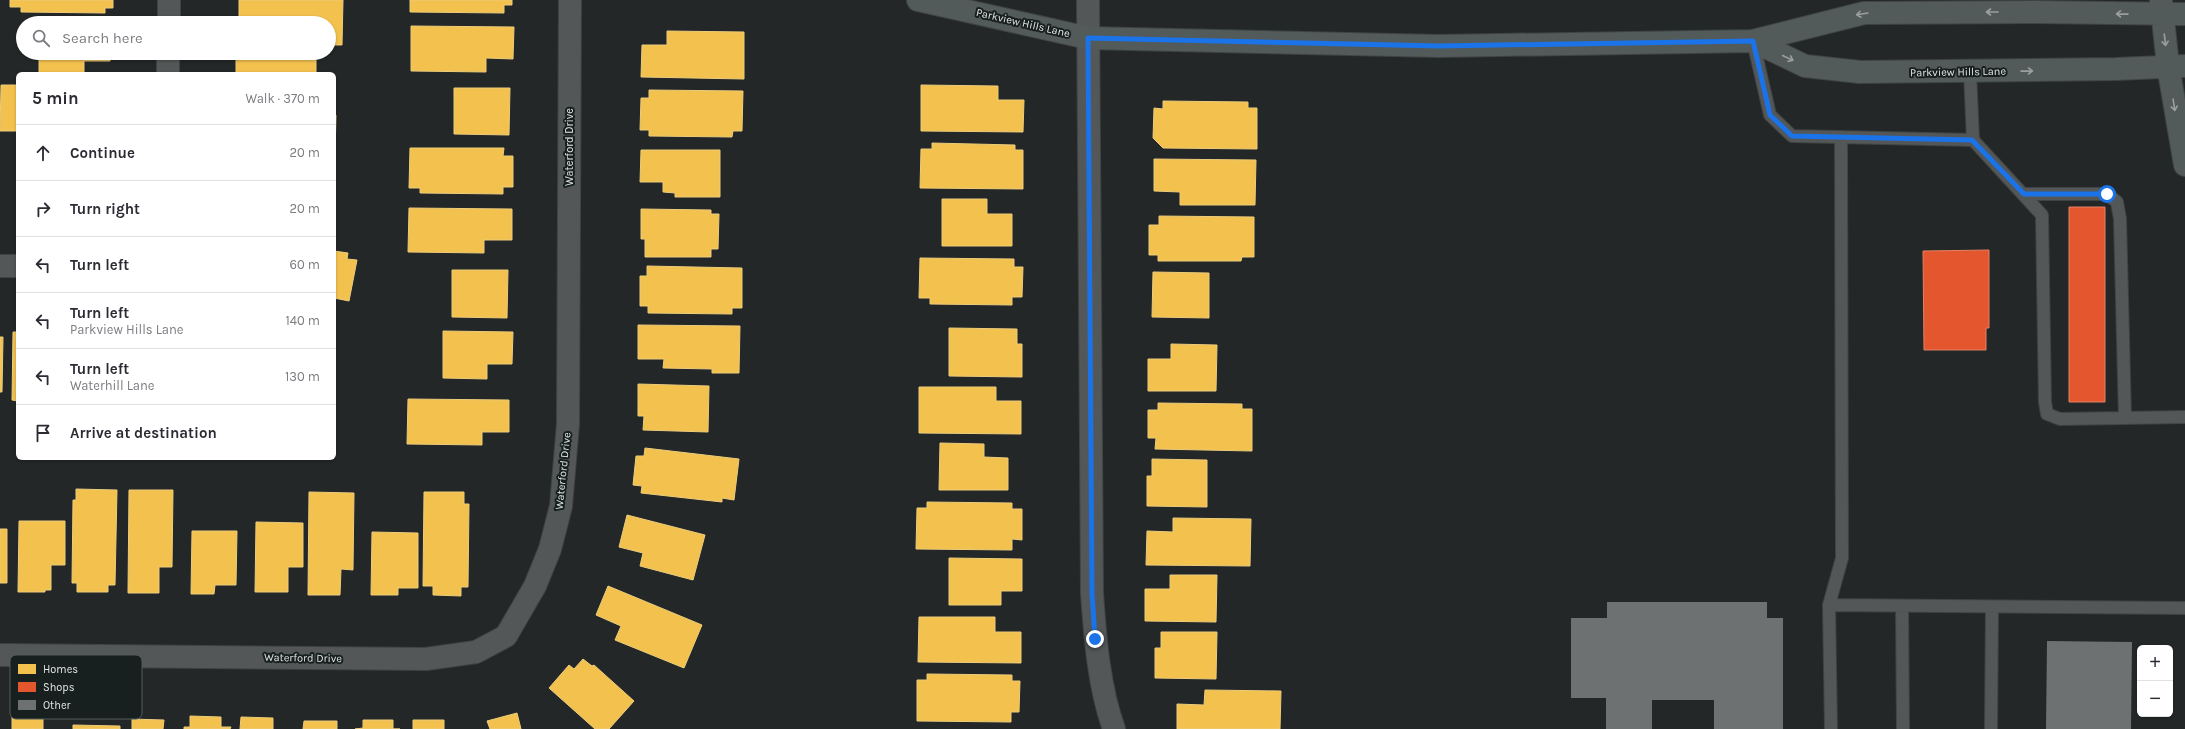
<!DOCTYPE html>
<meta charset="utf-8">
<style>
:root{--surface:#fff;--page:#f7f7f7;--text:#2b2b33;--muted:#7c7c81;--line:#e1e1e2}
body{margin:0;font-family:Karla,sans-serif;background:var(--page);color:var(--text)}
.controls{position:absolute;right:12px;bottom:12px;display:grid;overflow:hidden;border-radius:6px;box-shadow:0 1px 3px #0004}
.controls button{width:36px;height:36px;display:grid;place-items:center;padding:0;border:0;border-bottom:1px solid var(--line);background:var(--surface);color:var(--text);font:20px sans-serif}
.stop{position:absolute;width:12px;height:12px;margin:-9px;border:3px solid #1a73e8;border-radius:50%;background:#fff}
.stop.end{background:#1a73e8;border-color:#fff;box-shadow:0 1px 4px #0008}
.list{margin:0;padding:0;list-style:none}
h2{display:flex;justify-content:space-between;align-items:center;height:52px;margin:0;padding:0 16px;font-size:17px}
h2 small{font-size:13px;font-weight:400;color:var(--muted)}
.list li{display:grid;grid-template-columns:26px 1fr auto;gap:12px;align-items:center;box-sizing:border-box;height:56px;padding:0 16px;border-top:1px solid var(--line)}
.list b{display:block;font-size:15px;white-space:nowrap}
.list p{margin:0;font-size:13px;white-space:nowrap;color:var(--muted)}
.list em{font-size:13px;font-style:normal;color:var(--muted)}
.icon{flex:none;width:22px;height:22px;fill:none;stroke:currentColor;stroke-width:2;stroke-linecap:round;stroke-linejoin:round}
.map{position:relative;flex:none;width:2185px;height:729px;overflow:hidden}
.search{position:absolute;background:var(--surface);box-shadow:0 1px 3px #0004;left:16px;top:16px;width:320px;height:44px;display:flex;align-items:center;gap:10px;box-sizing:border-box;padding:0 14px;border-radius:22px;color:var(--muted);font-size:15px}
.panel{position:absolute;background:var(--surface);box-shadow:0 1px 3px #0004;left:16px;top:72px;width:320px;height:388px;border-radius:6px}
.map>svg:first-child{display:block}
.homes{fill:#f2c14e;stroke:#edcc7c}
.shops{fill:#e4572e;stroke:#e38266}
.building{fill:#6d7171}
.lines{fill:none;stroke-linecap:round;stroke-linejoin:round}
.lane-casing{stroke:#3f4343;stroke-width:14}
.street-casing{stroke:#3f4343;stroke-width:24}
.secondary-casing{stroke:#3f4343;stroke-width:24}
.lane{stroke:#545757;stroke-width:12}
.street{stroke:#545757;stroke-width:22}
.secondary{stroke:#535a5a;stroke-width:22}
.oneway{stroke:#9aa0a0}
.route{stroke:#1a73e8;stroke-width:5}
.labels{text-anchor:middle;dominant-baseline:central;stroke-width:4;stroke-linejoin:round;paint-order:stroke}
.street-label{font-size:11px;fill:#e2e7e7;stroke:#171f1f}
.key{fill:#171f1f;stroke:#545b5b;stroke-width:1}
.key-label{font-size:11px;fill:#e2e7e7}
</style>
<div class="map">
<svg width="2185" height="729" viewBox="0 0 2185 729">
<rect width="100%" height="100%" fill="#232727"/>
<path class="homes" d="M 10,0 L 113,0 L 113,8 L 105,8 L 105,13 L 21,12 L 21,7 L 10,7 Z
M 239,0 L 343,0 L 342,45 L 329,45 L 329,23 L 239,23 Z
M 410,0 L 512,0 L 512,5 L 504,5 L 504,13 L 410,12 Z
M 411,26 L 514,27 L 513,59 L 486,58 L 486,72 L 411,71 Z
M 667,31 L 744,32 L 744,79 L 641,77 L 642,45 L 667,45 Z
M 39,53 L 110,53 L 110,61 L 84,61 L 84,74 L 39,74 Z
M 236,57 L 316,58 L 316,74 L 236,74 Z
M 1,85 L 18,85 L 18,131 L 0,131 Z
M 921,85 L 998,86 L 998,100 L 1024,100 L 1023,132 L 921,131 Z
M 454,88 L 510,88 L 509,135 L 454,134 Z
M 649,90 L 743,91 L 742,131 L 733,131 L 732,137 L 649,136 L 649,130 L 640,130 L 641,98 L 649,98 Z
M 1163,101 L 1248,102 L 1248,108 L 1257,108 L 1257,149 L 1163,148 L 1153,138 L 1154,108 L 1163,109 Z
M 334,115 L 336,115 L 335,155 L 334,155 Z
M 932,143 L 1015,145 L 1015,150 L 1023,150 L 1023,189 L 920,188 L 921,149 L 932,149 Z
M 410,148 L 504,148 L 503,156 L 513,156 L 513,187 L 503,187 L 503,194 L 420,193 L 420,188 L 409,188 Z
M 641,150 L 720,150 L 720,197 L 675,197 L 675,193 L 663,192 L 663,182 L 640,182 Z
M 1154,159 L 1256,160 L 1255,205 L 1180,205 L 1180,192 L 1154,191 Z
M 942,199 L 987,199 L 987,214 L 1012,214 L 1012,246 L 942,246 Z
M 409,208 L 512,209 L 512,240 L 484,240 L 484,253 L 408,252 Z
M 641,209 L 711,210 L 711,214 L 719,214 L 718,249 L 711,249 L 711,257 L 645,257 L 645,239 L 641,239 Z
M 1159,216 L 1254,217 L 1254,257 L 1242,257 L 1241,261 L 1158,261 L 1158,255 L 1149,255 L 1149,225 L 1159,225 Z
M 334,251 L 348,253 L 347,259 L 357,260 L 349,301 L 334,298 Z
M 920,258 L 1014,259 L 1014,267 L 1023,267 L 1022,297 L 1012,297 L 1012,305 L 930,304 L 930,298 L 919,298 Z
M 647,266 L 742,268 L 742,308 L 732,308 L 732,314 L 648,313 L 648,306 L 640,306 L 640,276 L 647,276 Z
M 452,270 L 508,270 L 507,318 L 452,317 Z
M 1153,272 L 1209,273 L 1209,318 L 1152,317 Z
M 638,325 L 740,326 L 739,373 L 712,373 L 712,369 L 663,368 L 664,359 L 638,359 Z
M 949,328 L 1017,329 L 1017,344 L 1022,344 L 1022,377 L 949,376 Z
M 443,331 L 513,332 L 512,364 L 487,364 L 487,379 L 443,378 Z
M 13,332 L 18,332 L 18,401 L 12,400 Z
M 0,337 L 3,337 L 2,392 L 0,392 Z
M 1171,344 L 1217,345 L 1216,391 L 1148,391 L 1148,359 L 1171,359 Z
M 638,384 L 709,386 L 708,432 L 643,430 L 644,416 L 638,416 Z
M 919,387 L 996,387 L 996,401 L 1021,401 L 1021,434 L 919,433 Z
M 408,399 L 509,400 L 509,432 L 482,432 L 482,445 L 407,444 Z
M 1158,403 L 1242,404 L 1242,409 L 1252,409 L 1252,451 L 1155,449 L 1156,438 L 1148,438 L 1148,410 L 1158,410 Z
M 940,443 L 984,444 L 984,457 L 1008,458 L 1008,490 L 939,490 Z
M 645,448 L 739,459 L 734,500 L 722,498 L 722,502 L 641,493 L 642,486 L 633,485 L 636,456 L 644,456 Z
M 1152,459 L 1207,460 L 1207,507 L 1147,506 L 1147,476 L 1152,476 Z
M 76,489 L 117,490 L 115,585 L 108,585 L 108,592 L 77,592 L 77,583 L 72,583 L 73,500 L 76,500 Z
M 129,490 L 173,490 L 172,567 L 159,567 L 159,593 L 128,593 Z
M 309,492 L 354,493 L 353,570 L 341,569 L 340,595 L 308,595 Z
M 424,492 L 464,492 L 464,504 L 469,504 L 468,587 L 461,587 L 461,596 L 433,595 L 433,586 L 423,586 Z
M 927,502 L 1012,503 L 1012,509 L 1022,509 L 1022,540 L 1012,539 L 1012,550 L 916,549 L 917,508 L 927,508 Z
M 627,515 L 705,535 L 693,580 L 640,566 L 643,553 L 619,547 Z
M 1173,518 L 1251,519 L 1250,566 L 1146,565 L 1147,531 L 1173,532 Z
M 19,521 L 65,521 L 65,565 L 51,565 L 51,590 L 45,590 L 45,592 L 18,592 Z
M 256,522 L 303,523 L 303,567 L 288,567 L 288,592 L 255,592 Z
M 0,529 L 7,529 L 7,583 L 0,583 Z
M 192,531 L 237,531 L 236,585 L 215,585 L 214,594 L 191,594 Z
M 372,532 L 418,533 L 418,588 L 398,588 L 398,595 L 371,595 Z
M 949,558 L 1022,559 L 1022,591 L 1001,591 L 1001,605 L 949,605 Z
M 1170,575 L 1217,575 L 1216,622 L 1145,621 L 1145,589 L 1170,589 Z
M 608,586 L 702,625 L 684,668 L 615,640 L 621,626 L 596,615 Z
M 919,617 L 995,617 L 995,632 L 1021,632 L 1021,663 L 918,662 Z
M 1161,632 L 1217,632 L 1216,679 L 1155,678 L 1155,648 L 1161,648 Z
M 583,659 L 592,666 L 594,665 L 634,701 L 609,729 L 595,729 L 549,688 L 569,665 L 574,669 Z
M 927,674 L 1012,675 L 1012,681 L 1020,681 L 1019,712 L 1011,712 L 1011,722 L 917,721 L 917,680 L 927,680 Z
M 1205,690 L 1281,691 L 1280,729 L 1177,729 L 1177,704 L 1204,705 Z
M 517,713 L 521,729 L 490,729 L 487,721 Z
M 12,716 L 43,717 L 43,729 L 12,729 Z
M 190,716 L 221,717 L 221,727 L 231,727 L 230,729 L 184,729 L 184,727 L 190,727 Z
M 241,717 L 273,718 L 273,729 L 240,729 Z
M 132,719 L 164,720 L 163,729 L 132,729 Z
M 363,720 L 393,720 L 393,729 L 400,729 L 355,729 L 363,728 Z
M 413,720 L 444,720 L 444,729 L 413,729 Z
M 304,721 L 337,721 L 337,729 L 303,729 Z
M 73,725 L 120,726 L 120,729 L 73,729 Z"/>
<path class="shops" d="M 2069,207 L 2105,207 L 2105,402 L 2069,402 Z
M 1989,250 L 1989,328 L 1986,328 L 1986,350 L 1924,350 L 1923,251 Z"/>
<path class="building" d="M 1607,602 L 1767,602 L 1767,618 L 1783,618 L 1783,729 L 1714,729 L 1714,700 L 1652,700 L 1652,729 L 1606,729 L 1606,698 L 1571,698 L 1571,618 L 1607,618 Z
M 2047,641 L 2132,642 L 2131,729 L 2046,729 Z"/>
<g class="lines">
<defs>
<path id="lane" d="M 1753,41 L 1770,115 L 1792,136 L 1973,140 L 2042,215 L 2045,402 L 2047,414 L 2060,419 L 2185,417
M 1970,72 L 1973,140
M 2024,194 L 2107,194 L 2117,202 L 2120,219 L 2125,418
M 1829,605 L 1842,558 L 1841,137
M 1902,606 L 1903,729
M 1831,729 L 1829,605 L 2185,608
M 1991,729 L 1992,607"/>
<path id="street" d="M 1088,0 L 1092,593 C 1095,637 1099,688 1114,729
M 169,23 L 169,0
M 168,74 L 168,53
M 0,266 L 18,266
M 0,655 L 426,659 L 476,652 L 506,636 L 535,586 L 550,549 L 561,506 L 568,424 L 570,0"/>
<path id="secondary" d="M 918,0 L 1088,38 L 1439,46 L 1753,41 L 1864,13 L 2037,12 L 2185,14
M 2161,0 L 2168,66 L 2185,165
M 1753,41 L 1805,66 L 1860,72 L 2116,69 L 2185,66"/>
</defs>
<use href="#lane" class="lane-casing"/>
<use href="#street" class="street-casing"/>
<use href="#secondary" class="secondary-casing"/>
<use href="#lane" class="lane"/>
<use href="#street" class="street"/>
<use href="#secondary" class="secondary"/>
</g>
<defs><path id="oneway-shaft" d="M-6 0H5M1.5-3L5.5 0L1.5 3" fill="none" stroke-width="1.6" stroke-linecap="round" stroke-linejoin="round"/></defs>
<g class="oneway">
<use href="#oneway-shaft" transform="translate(1992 12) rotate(180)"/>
<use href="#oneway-shaft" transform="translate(1862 14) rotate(171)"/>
<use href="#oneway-shaft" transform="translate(2122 14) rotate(-179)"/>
<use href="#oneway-shaft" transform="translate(2165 40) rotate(83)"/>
<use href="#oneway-shaft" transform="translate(1788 58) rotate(25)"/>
<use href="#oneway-shaft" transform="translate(2027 71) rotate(-1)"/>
<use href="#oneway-shaft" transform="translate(2174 105) rotate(81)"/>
</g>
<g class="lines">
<path class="route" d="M 1095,639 L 1092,593 L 1088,38 L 1439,46 L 1753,41 L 1770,115 L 1792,136 L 1972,140 L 2024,194 L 2107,194"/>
</g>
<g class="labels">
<g class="street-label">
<text transform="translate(1023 23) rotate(13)">Parkview Hills Lane</text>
<text transform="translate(1958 72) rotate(-1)">Parkview Hills Lane</text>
<text transform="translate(569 147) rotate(-90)">Waterford Drive</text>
<text transform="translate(563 471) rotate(-84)">Waterford Drive</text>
<text transform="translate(303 658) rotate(1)">Waterford Drive</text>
</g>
</g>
<rect x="10" y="655" width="132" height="64" rx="6" class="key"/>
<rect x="18" y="664" width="18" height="10" fill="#f2c14e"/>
<rect x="18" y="682" width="18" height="10" fill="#e4572e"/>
<rect x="18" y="700" width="18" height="10" fill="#6d7171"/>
<g class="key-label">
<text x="43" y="673">Homes</text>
<text x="43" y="691">Shops</text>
<text x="43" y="709">Other</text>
</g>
</svg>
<div class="controls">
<button>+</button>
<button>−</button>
</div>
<div class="stop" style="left:2107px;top:194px"></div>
<div class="stop end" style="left:1095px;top:639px"></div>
<div class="search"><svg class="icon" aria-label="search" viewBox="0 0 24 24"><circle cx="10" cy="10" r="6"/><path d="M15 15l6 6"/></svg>Search here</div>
<section class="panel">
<h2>5 min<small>Walk · 370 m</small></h2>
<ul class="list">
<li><svg class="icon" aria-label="ahead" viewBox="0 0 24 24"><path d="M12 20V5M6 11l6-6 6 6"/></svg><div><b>Continue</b></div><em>20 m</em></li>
<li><svg class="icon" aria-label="right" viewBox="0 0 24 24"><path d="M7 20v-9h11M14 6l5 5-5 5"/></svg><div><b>Turn right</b></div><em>20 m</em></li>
<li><svg class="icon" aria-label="left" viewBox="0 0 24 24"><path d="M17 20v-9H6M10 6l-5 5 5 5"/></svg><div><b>Turn left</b></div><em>60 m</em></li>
<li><svg class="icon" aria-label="left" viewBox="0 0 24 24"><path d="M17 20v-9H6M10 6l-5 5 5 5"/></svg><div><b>Turn left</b><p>Parkview Hills Lane</p></div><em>140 m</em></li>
<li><svg class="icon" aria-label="left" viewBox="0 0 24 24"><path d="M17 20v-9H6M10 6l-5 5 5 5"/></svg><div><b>Turn left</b><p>Waterhill Lane</p></div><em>130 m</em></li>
<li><svg class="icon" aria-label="arrive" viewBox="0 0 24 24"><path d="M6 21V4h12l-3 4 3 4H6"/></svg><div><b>Arrive at destination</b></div></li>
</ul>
</section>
</div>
